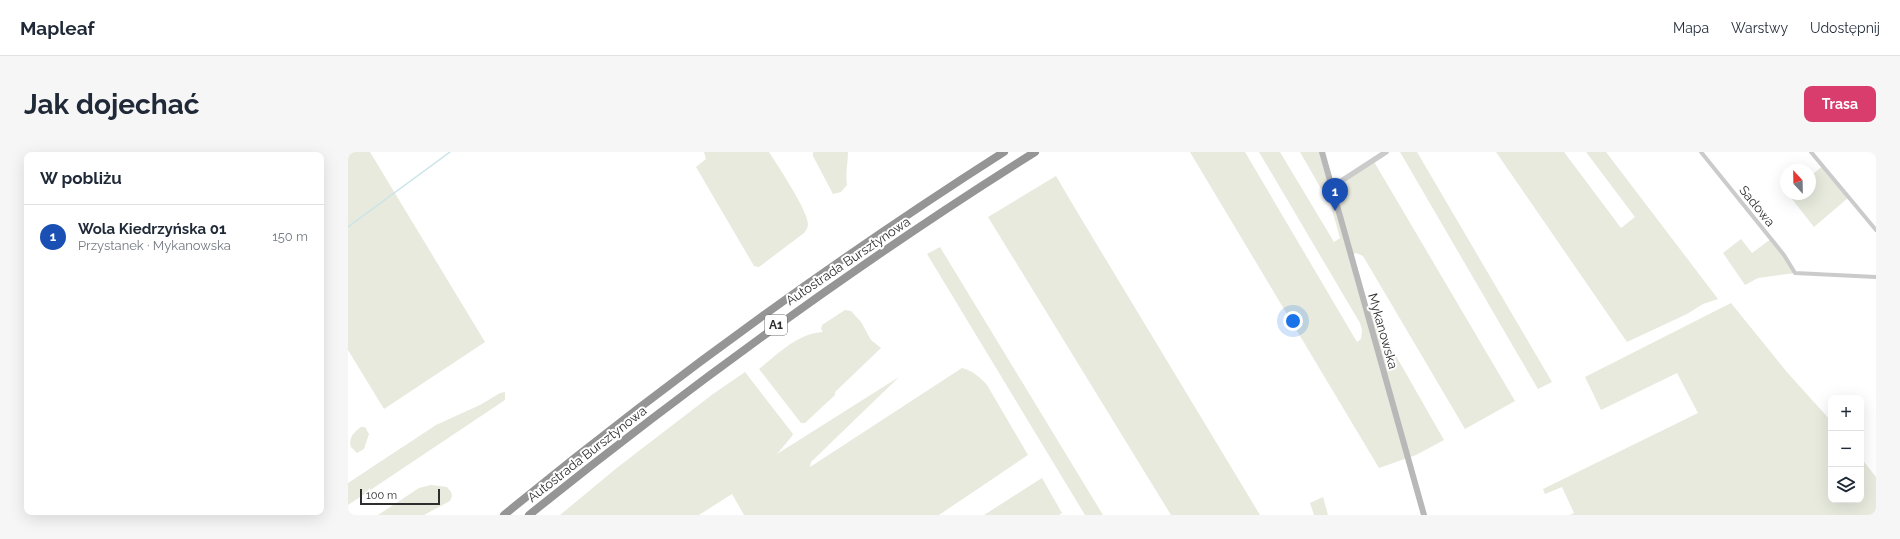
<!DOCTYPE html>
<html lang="pl">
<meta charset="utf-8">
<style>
:root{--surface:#fff;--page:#f6f6f7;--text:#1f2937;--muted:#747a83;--line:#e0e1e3;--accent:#d83d6e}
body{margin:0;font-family:Raleway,sans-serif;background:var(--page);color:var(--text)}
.controls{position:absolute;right:12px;bottom:12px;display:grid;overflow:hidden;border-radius:8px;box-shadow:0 4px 16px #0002}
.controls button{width:36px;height:36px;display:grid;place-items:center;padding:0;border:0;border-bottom:1px solid var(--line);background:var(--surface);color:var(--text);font:20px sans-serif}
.compass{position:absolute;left:1432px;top:12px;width:36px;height:36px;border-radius:50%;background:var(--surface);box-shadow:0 4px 16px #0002;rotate:338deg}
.scale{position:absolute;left:12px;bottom:10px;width:80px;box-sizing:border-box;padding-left:4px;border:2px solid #2e2e2e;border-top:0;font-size:11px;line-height:14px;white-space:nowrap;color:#2e2e2e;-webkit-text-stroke:3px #fff;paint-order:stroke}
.you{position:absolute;left:945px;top:169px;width:14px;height:14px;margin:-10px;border:3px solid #fff;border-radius:50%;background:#1a73e8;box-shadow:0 0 0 6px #1a73e833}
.badge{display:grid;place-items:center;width:26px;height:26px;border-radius:50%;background:var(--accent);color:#fff;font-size:13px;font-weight:700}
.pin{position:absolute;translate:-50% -33px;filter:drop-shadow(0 1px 2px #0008)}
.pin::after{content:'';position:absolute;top:21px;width:14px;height:12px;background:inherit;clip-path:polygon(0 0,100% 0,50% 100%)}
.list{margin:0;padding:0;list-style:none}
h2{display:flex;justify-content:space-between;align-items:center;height:52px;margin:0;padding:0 16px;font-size:17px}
h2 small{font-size:13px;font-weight:400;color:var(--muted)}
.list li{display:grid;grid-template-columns:26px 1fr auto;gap:12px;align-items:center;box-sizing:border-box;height:64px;padding:0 16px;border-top:1px solid var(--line)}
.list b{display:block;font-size:15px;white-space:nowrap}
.list p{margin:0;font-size:13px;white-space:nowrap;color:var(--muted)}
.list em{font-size:13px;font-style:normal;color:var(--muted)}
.icon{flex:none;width:22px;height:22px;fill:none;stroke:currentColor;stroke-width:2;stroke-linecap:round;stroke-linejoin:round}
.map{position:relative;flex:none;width:1528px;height:363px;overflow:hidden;border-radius:8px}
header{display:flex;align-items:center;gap:24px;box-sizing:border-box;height:56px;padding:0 20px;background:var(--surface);border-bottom:1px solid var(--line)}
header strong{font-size:19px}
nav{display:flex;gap:22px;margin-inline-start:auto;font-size:14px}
.intro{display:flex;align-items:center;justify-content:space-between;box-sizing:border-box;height:96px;padding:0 24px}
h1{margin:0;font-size:28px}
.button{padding:10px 18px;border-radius:8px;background:var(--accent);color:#fff;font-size:14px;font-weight:700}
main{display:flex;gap:24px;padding:0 24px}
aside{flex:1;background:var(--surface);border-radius:8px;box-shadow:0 4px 16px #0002}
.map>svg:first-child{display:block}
.green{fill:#e7eadd}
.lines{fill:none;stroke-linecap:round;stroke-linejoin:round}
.stream{stroke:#cae4e9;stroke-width:1.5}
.minor{stroke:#cbcbcb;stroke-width:4}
.tertiary{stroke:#cbcbcb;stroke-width:5.5}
.secondary{stroke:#b8b8b8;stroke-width:6}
.motorway{stroke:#959595;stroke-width:8}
.labels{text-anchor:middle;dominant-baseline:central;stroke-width:4;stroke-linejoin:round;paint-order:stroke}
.shield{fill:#fff;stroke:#6d6d6d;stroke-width:1}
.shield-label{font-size:12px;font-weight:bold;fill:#2e2e2e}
.street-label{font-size:13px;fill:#2e2e2e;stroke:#fff}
</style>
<header>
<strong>Mapleaf</strong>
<nav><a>Mapa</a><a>Warstwy</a><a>Udostępnij</a></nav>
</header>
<div class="intro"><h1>Jak dojechać</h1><a class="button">Trasa</a></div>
<main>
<aside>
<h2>W pobliżu<small></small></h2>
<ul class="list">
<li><span class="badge" style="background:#1a4fb4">1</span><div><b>Wola Kiedrzyńska 01</b><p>Przystanek · Mykanowska</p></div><em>150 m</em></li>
</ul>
</aside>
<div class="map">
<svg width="1528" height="363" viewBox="0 0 1528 363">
<rect width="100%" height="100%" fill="#fff"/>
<path class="green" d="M 0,0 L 22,0 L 137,190 L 36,257 L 0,198 Z
M 356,0 L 421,0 C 430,14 460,59 460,72 C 460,76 458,78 456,81 L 411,115 L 406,114 L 348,15 L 358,7 Z
M 465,0 L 500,0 C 500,12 497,21 499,33 L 493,40 L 485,42 L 465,4 Z
M 842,0 L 897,0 L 1009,190 L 1013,187 L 1014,178 L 1012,171 L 911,0 L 932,0 L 986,90 L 992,86 L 983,54 L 952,0 L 974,0 L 984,35 L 1025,8 L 1167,249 L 1117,277 L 1015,104 L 1008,101 L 1003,103 L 1015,146 L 1096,288 L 1068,303 L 1031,316 Z
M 1052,0 L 1069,0 L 1204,230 L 1190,237 Z
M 1148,0 L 1216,0 L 1273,76 L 1287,65 L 1238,0 L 1258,0 L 1370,147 L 1355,152 L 1339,162 L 1279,190 Z
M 1475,14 L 1501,45 L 1466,75 L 1440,42 L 1462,42 L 1462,24 Z
M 708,24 L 728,58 L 912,363 L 823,363 L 640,65 Z
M 1393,87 L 1404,101 L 1423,87 L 1447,121 L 1410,126 L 1397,133 L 1375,101 Z
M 592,95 L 755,363 L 737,363 L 579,102 Z
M 1383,151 L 1438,219 L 1483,269 L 1483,348 L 1513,348 L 1513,306 L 1528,325 L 1528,363 L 1222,363 L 1226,361 L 1214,335 L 1197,342 L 1195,337 L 1350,261 L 1329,221 L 1253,258 L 1237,225 Z
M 497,158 L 503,159 L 513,170 L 523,188 L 533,196 L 487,240 L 487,243 L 457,271 L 453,271 L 411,217 C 430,202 450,181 475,180 L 473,177 L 474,173 Z
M 614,216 C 625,219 632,225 639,233 L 680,303 L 591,363 L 396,363 L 384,342 L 351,363 L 212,363 L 270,315 L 365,242 L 397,220 L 445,282 L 444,284 L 429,302 L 551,225 L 463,310 L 462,315 Z
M 157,240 L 157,248 L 0,353 L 0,331 L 88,273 L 132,253 L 152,241 Z
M 13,275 L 17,275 L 21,282 L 16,297 L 9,301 L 3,295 C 0,286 6,280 13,275 Z
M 694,326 L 714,361 L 711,363 L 636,363 Z
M 83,333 L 99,335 L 103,340 L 104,344 L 102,349 L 76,363 L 30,363 L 71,336 Z
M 975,345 L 980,363 L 966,363 L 962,351 Z"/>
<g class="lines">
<path class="stream" d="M 0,75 L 102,0"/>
<path class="minor" d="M 1353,0 L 1436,103 L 1447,121 L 1528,125
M 1463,0 L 1528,78"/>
<path class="tertiary" d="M 984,35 L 1038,0"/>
<path class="secondary" d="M 974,0 L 1076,363"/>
<path class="motorway" d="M 156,363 C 316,232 482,111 656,0
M 181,363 C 343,233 510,111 687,0"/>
</g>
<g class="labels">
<rect class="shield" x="417" y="163" width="22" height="20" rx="3"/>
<g class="shield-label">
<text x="428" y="173">A1</text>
</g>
<g class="street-label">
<text transform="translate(1409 54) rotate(51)">Sadowa</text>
<text transform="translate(500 109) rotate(-34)">Autostrada Bursztynowa</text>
<text transform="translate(1035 179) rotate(74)">Mykanowska</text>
<text transform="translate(239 302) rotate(-38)">Autostrada Bursztynowa</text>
</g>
</g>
</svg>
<div class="controls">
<button>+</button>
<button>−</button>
<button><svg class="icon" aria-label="layers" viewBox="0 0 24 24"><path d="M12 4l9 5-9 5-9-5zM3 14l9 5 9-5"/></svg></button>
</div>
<svg class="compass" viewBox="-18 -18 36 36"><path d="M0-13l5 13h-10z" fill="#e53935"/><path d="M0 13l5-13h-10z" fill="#747a83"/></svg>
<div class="scale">100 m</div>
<div class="you"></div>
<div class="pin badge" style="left:987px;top:59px;background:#1a4fb4">1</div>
</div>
</main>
